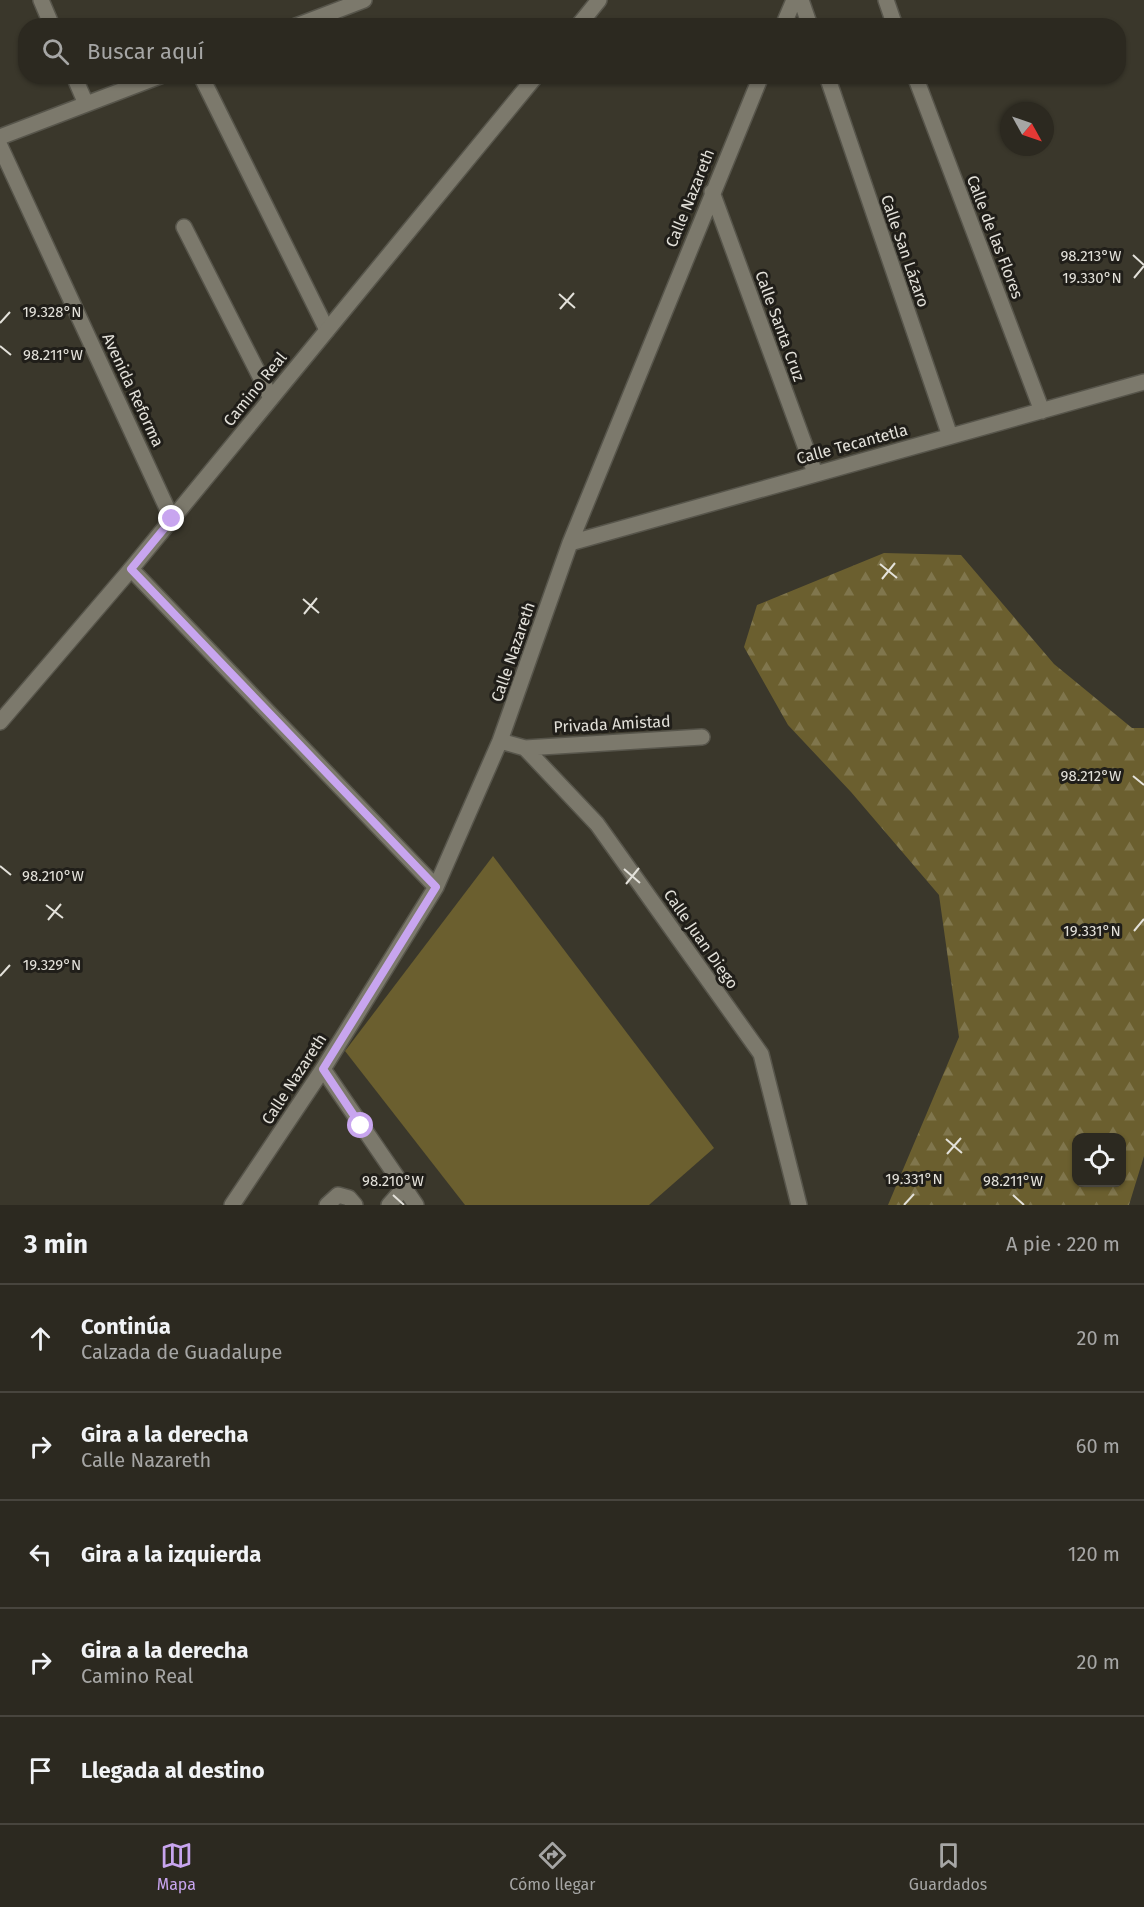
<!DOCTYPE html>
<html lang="es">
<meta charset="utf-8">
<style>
:root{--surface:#2c2920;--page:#343129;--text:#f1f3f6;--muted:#a6a6a5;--line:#48453e;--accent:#c8a5ef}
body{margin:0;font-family:"Fira Sans",sans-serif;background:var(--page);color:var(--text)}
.controls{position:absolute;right:18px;bottom:18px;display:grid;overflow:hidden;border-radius:12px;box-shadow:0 2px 4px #0004}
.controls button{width:54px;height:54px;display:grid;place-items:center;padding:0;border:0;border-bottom:2px solid var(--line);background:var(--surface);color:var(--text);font:30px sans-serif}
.compass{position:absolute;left:1000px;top:102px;width:54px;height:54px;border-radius:50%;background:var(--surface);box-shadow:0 2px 4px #0004;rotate:130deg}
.stop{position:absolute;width:18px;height:18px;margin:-14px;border:4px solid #c8a5ef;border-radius:50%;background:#fff}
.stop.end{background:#c8a5ef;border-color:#fff;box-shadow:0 2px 6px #0008}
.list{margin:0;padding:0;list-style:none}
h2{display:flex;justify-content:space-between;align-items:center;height:78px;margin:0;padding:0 24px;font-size:26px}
h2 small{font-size:20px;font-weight:400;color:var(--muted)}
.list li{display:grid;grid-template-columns:39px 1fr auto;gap:18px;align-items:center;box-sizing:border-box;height:108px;padding:0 24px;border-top:2px solid var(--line)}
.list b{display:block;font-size:22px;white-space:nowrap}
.list p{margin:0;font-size:20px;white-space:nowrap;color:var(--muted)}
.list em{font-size:20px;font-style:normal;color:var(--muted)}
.icon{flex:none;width:33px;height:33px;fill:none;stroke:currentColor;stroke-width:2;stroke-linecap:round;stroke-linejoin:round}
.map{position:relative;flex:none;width:1144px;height:1205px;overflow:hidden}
.search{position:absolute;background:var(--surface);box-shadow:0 2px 4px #0004;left:18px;right:18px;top:18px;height:66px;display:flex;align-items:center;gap:15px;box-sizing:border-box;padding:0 21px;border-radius:24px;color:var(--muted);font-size:22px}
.sheet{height:618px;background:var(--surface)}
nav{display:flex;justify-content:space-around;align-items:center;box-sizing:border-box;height:84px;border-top:2px solid var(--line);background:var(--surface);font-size:16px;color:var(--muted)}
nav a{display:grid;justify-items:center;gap:3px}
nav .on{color:var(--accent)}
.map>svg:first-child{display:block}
.forest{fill:url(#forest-firs);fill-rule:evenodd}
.garden{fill:#6b5f2f}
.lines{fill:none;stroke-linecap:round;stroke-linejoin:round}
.street-casing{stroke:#57554b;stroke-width:18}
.secondary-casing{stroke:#57554b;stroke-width:18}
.street{stroke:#7c796c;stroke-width:15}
.secondary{stroke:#7c796c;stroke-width:15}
.route{stroke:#c8a5ef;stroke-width:8}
.ticks{fill:none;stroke:#e3e1da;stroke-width:2}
.labels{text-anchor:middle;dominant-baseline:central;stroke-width:6;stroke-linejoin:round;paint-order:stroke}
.street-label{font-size:16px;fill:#e3e1da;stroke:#201e19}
.ticks-label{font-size:15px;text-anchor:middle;fill:#e3e1da;stroke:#201e19;stroke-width:6;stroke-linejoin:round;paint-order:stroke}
</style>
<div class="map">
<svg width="1144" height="1205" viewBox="0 0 1144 1205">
<defs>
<pattern id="forest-firs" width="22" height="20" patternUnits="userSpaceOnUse" patternTransform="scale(1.5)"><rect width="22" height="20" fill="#6b5f2f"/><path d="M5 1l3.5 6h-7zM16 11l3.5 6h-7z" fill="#80764d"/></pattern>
</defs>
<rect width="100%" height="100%" fill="#3a372b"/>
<path class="forest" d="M 884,553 L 961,555 L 1054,664 L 1132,728 L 1144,728 L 1144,1156 L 1129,1205 L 888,1205 L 959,1037 L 939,895 L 851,792 L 788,725 L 744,647 L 757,605 ZM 1076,1138 L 1122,1138 L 1122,1182 L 1076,1182 Z"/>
<path class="garden" d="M 493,856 L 714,1148 L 649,1205 L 465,1205 L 345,1051 Z"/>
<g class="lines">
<defs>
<path id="street" d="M 41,0 L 52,26
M 801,0 L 810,26
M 886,0 L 895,26
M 296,26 L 364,0
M 783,26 L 794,0
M 74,76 L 86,104
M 201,76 L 327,330
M 827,76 L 950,436
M 915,76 L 1042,411
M 0,137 L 160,76
M 0,146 L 172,519
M 712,192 L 815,473
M 184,227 L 271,398
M 570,543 L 1144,382
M 131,569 L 436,887
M 500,741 L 525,748 L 597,824 L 761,1054 L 799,1205
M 525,748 L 702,737
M 323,1069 L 416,1205
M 232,1205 L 323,1069 L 436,887 L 500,741 L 570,543 L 761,76
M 327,1205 L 338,1195 L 349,1198 L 355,1205
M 389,1205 L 404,1188"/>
<path id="secondary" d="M 578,26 L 599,0
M 0,722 L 131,569 L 536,76"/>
</defs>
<use href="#street" class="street-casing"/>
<use href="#secondary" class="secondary-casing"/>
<use href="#street" class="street"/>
<use href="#secondary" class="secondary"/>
</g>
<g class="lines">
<path class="route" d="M 172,519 L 131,569 L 436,887 L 323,1069 L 361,1126"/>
</g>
<path class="ticks" d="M 1133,255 L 1144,265M 1134,278 L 1144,266M 559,294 L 575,308M 560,309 L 574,293M 0,323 L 10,312M 0,346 L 11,355M 880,564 L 897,578M 882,579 L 895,563M 303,599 L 319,613M 304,614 L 317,598M 1133,776 L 1144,785M 0,866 L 11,875M 624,869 L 640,883M 626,884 L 639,868M 46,905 L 63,918M 48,920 L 61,904M 1134,931 L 1144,919M 0,976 L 10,965M 946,1139 L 962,1153M 947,1154 L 961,1138M 393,1195 L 404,1205M 1013,1195 L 1024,1205M 904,1205 L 914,1194"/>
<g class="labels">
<g class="street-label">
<text transform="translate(690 198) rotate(-68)">Calle Nazareth</text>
<text transform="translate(995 237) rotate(69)">Calle de las Flores</text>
<text transform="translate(905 251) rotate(71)">Calle San Lázaro</text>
<text transform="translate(780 326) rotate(70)">Calle Santa Cruz</text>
<text transform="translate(255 389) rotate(-51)">Camino Real</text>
<text transform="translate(133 390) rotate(65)">Avenida Reforma</text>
<text transform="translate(852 444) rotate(-15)">Calle Tecantetla</text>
<text transform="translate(513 652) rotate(-71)">Calle Nazareth</text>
<text transform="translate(612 724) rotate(-3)">Privada Amistad</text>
<text transform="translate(701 939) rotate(55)">Calle Juan Diego</text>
<text transform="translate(294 1079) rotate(-57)">Calle Nazareth</text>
</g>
</g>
<g class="ticks-label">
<text x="1091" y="261">98.213°W</text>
<text x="1092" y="283">19.330°N</text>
<text x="52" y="317">19.328°N</text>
<text x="53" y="360">98.211°W</text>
<text x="1091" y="781">98.212°W</text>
<text x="53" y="881">98.210°W</text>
<text x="1092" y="936">19.331°N</text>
<text x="52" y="970">19.329°N</text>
<text x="914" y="1184">19.331°N</text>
<text x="393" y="1186">98.210°W</text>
<text x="1013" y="1186">98.211°W</text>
</g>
</svg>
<div class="controls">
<button><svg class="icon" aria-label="locate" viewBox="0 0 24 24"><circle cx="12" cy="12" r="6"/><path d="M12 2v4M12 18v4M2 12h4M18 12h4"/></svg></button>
</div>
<svg class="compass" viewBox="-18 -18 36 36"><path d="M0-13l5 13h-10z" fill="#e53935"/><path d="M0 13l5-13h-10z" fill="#a6a6a5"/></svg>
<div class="stop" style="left:361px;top:1126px"></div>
<div class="stop end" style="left:172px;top:519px"></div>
<div class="search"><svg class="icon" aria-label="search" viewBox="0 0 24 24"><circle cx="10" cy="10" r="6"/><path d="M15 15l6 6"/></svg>Buscar aquí</div>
</div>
<section class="sheet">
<h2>3 min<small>A pie · 220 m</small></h2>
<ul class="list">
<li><svg class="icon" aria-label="ahead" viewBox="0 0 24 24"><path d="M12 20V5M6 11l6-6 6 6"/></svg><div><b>Continúa</b><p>Calzada de Guadalupe</p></div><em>20 m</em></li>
<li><svg class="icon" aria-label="right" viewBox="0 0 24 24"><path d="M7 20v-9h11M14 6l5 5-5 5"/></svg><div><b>Gira a la derecha</b><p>Calle Nazareth</p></div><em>60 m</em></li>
<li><svg class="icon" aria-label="left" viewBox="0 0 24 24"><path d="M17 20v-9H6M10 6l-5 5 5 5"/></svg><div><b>Gira a la izquierda</b></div><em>120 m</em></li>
<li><svg class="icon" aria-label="right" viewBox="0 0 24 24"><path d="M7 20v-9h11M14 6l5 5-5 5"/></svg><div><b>Gira a la derecha</b><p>Camino Real</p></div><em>20 m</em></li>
<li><svg class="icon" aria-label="arrive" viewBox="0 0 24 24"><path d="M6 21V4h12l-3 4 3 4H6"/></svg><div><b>Llegada al destino</b></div></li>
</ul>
</section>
<nav>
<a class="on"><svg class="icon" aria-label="map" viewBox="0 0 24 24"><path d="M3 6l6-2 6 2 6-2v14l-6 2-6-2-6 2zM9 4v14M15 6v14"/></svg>Mapa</a>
<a><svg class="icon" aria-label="directions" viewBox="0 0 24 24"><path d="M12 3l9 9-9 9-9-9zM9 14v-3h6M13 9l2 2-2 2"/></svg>Cómo llegar</a>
<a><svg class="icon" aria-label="saved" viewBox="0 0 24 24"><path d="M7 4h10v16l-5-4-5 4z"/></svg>Guardados</a>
</nav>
